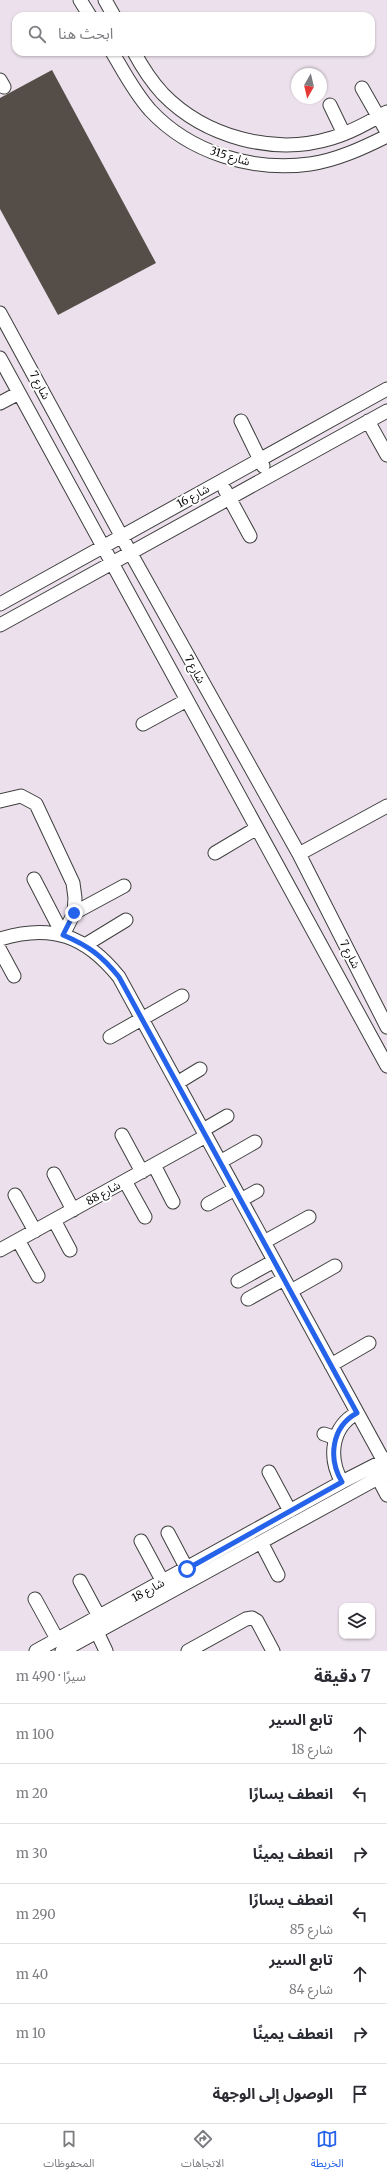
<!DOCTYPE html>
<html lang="ar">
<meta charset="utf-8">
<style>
:root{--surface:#fff;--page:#f7f7f7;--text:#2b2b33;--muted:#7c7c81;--line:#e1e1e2;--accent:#2563eb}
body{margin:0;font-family:Merriweather,"Noto Sans Arabic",serif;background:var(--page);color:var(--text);direction:rtl}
.controls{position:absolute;right:12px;bottom:12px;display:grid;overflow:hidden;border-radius:8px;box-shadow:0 1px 3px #0004}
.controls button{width:36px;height:36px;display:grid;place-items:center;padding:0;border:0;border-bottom:1px solid var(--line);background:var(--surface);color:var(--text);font:20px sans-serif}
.compass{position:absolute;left:291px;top:68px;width:36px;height:36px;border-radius:50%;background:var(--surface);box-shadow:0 1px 3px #0004;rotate:188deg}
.stop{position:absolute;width:12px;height:12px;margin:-9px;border:3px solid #2563eb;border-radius:50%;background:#fff}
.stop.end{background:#2563eb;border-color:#fff;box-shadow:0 1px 4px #0008}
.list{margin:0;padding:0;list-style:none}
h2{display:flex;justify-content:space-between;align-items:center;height:52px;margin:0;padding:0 16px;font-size:17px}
h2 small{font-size:13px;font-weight:400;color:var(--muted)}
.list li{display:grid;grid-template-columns:26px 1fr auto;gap:12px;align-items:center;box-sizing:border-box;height:60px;padding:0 16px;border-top:1px solid var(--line)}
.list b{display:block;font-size:15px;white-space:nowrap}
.list p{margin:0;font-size:13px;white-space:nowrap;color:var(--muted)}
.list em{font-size:13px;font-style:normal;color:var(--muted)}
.icon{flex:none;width:22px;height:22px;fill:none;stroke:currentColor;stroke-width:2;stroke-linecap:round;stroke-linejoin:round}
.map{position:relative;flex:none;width:387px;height:1651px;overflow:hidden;direction:ltr}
.search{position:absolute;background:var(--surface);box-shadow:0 1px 3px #0004;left:12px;right:12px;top:12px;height:44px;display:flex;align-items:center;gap:10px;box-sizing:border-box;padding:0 14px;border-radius:12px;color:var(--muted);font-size:15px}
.sheet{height:472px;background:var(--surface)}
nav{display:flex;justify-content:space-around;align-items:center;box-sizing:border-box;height:56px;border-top:1px solid var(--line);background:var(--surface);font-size:11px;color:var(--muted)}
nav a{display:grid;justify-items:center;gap:2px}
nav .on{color:var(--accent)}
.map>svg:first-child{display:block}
.industrial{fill:#ebe0eb;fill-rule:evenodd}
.building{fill:#554e48}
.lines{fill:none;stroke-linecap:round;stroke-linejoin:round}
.minor-casing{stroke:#3f3f3f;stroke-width:15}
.minor{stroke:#fff;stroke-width:13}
.route{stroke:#2563eb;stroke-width:5}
.labels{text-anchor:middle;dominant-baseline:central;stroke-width:4;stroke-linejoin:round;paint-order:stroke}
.street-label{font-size:11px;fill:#0c0c0c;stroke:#fff}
</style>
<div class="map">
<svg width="387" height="1651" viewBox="0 0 387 1651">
<rect width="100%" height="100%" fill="#fffdeb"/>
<path class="industrial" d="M 0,0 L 387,0 L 387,1651 L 0,1651 ZM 16,16 L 371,16 L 371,52 L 16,52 ZM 297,74 L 321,74 L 321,98 L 297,98 ZM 342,1606 L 372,1606 L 372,1636 L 342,1636 Z"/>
<path class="building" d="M 52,70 L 156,263 L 58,315 L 0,209 L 0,98 Z"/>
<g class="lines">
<defs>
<path id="minor" d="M 80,0 L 90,16
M 105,0 L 114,16
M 112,52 C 124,72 134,92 150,110 C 190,153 253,172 310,164 C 337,160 363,148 387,136
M 134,52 C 142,67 151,81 163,94 C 205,137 274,156 332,138 C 352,132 369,122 387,112
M 0,80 L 4,87
M 362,88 L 387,132
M 330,105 L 344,134
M 0,313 L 130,552 L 299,854 L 387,1027
M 0,358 L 387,1066
M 0,403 L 19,393
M 241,421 L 263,466
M 368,421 L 387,455
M 225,490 L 250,536
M 0,604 L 387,389
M 0,625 L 387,411
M 143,724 L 187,700
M 0,801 L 21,796 L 36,804 L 73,883 L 75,898 L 74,913 L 63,935
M 215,853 L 257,828
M 299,854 L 387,806
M 34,879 L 63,935
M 74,913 L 124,886
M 0,939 C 52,923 86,936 119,977 L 387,1467
M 85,945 L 126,920
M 0,950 L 14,976
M 110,1037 L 182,996
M 177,1083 L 200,1069
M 203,1130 L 227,1116
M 122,1135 L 142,1172
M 220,1162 L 255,1142
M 154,1165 L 173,1202
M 54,1174 L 73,1210
M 125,1181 L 145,1217
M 15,1195 L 35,1231
M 241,1200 L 257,1191
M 208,1204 L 235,1189
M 54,1220 L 70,1250
M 18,1240 L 38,1276
M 264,1242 L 309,1217
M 0,1250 L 206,1136
M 238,1281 L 274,1261
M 291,1291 L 335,1266
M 248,1299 L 284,1279
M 331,1365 L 369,1343
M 324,1434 L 336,1438
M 269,1472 L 290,1511
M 378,1478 L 387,1495
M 342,1482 C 328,1458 331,1427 357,1413
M 168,1533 L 187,1569
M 141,1541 L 163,1582
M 261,1542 L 278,1575
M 80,1581 L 103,1624
M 35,1599 L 57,1639
M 97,1632 L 106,1651
M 36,1651 L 342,1482 L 387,1459
M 62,1651 L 387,1473
M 188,1651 L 246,1619 L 252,1618 L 257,1621 L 273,1651"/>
</defs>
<use href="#minor" class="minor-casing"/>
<use href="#minor" class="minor"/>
</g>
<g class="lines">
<path class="route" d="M 74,913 L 63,935 C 89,946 102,956 119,977 L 357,1413 C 331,1427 328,1459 342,1482 L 187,1569"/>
</g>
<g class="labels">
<g class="street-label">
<text transform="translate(230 156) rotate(17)">شارع 315</text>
<text transform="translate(40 385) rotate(62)">شارع 7</text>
<text transform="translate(193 496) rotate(-29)">شارع 16</text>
<text transform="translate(195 669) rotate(61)">شارع 7</text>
<text transform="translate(350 954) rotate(63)">شارع 7</text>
<text transform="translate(103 1193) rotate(-29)">شارع 88</text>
<text transform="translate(148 1590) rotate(-29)">شارع 18</text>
</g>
</g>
</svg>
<div class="controls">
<button><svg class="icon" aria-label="layers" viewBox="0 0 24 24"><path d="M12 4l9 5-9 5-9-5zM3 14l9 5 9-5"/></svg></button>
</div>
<svg class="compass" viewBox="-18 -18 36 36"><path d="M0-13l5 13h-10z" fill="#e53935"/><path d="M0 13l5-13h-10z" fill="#7c7c81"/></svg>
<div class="stop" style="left:187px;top:1569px"></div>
<div class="stop end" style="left:74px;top:913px"></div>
<div class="search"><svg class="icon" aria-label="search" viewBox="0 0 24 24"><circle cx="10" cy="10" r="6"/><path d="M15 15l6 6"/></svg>ابحث هنا</div>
</div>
<section class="sheet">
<h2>7 دقيقة<small>سيرًا · 490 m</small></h2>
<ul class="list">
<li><svg class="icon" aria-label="ahead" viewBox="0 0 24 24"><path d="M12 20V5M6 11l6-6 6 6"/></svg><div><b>تابع السير</b><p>شارع 18</p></div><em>100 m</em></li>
<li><svg class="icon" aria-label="left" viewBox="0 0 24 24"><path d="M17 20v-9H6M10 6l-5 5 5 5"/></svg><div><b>انعطف يسارًا</b></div><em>20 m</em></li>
<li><svg class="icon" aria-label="right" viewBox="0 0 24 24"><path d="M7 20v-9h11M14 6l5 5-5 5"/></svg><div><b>انعطف يمينًا</b></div><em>30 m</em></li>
<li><svg class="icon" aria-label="left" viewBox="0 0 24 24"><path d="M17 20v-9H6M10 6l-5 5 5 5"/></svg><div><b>انعطف يسارًا</b><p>شارع 85</p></div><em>290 m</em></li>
<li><svg class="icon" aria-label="ahead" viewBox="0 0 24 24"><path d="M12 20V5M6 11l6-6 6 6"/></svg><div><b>تابع السير</b><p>شارع 84</p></div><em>40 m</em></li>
<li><svg class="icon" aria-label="right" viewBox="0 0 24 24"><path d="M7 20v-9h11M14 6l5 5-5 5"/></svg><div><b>انعطف يمينًا</b></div><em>10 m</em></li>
<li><svg class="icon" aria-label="arrive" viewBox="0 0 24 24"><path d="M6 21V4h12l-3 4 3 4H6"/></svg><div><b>الوصول إلى الوجهة</b></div></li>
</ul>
</section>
<nav>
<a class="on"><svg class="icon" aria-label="map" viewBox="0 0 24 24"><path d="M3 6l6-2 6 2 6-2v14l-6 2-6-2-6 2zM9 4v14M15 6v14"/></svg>الخريطة</a>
<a><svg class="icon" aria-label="directions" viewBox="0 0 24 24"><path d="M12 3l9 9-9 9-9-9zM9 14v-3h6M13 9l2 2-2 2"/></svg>الاتجاهات</a>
<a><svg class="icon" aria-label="saved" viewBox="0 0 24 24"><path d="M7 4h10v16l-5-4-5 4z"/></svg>المحفوظات</a>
</nav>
